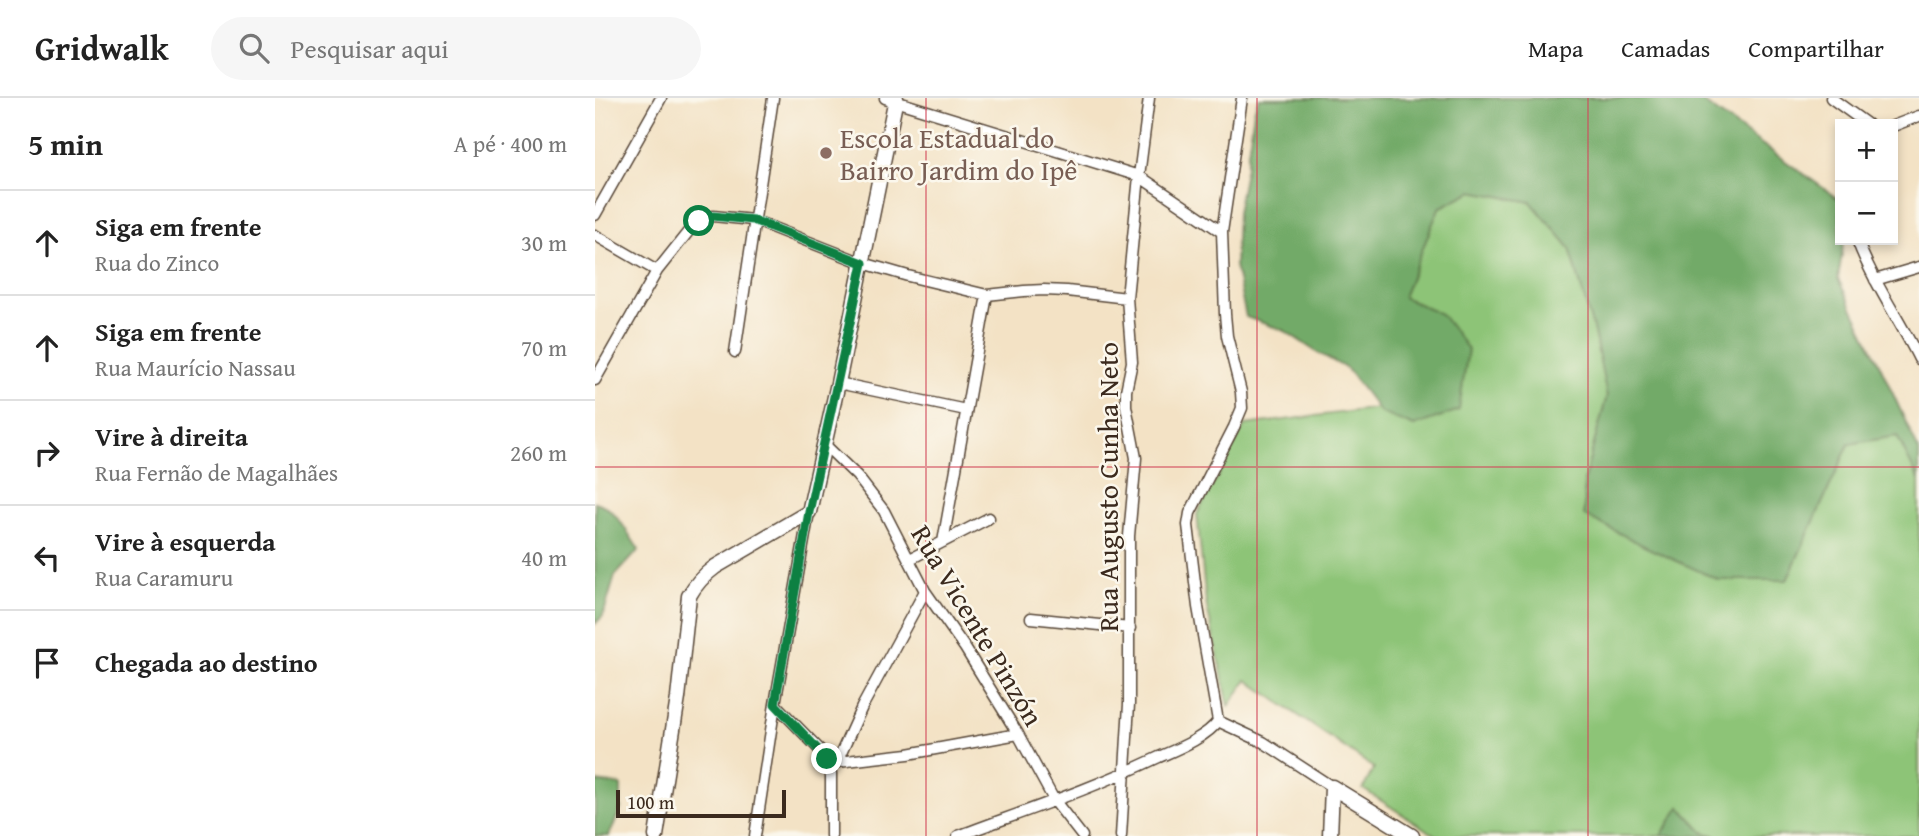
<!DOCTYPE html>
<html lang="pt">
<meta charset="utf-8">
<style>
:root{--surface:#fff;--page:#f6f6f6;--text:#222;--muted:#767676;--line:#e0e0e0}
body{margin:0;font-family:"Gentium Book Plus",serif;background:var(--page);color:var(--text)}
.controls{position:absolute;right:21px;top:21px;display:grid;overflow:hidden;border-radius:0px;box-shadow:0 4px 10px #0003}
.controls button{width:63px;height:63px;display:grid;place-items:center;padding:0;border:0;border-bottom:2px solid var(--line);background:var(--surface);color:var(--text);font:35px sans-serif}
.scale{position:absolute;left:21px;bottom:18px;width:170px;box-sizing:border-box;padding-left:7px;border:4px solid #3b2a1e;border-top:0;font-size:19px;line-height:24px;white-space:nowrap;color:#3b2a1e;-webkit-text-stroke:5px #fbf7ec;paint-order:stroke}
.stop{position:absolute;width:21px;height:21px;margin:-16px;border:5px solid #0b8043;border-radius:50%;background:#fff}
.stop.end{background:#0b8043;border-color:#fff;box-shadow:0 2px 7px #0008}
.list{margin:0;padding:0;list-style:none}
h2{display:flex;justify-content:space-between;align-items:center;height:91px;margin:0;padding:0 28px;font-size:30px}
h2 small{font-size:23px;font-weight:400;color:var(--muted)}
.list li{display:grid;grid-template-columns:46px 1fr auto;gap:21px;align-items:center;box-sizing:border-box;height:105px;padding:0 28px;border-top:2px solid var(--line)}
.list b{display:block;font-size:26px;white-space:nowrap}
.list p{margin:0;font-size:23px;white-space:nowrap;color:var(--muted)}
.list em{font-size:23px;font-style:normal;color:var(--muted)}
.icon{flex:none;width:38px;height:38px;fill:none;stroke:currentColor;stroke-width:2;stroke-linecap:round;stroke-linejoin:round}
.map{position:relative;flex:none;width:1324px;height:738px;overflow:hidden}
header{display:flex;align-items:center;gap:42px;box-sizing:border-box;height:98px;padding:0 35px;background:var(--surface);border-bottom:2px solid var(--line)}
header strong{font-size:33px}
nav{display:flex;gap:38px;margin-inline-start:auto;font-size:24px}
.search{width:490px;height:63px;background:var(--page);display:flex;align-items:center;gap:18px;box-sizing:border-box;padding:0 24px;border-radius:38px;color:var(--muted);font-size:26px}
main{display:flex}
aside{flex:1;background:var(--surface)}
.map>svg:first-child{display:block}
.green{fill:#8dc477;stroke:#64774a;stroke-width:2}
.forest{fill:#72aa68;stroke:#566a43;stroke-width:2}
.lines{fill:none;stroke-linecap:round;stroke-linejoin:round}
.minor-casing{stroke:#574637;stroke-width:13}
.tertiary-casing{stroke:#574637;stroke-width:17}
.minor{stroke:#fff;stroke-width:10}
.tertiary{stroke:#fff;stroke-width:14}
.route{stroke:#0b8043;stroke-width:9}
.grid{fill:none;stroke:#d1495b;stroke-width:2;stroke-opacity:0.55}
.education-dot{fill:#8d6e63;stroke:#fbf7ec;stroke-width:2.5}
.labels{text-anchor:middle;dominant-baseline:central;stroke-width:5;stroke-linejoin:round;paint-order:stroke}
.education-label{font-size:28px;fill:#785e54;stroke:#fbf7ec;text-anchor:start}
.street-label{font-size:28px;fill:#3b2a1e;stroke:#fbf7ec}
</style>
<header>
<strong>Gridwalk</strong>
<div class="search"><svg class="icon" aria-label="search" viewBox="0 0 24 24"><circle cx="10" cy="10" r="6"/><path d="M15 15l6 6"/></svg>Pesquisar aqui</div>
<nav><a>Mapa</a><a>Camadas</a><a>Compartilhar</a></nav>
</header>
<main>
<aside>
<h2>5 min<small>A pé · 400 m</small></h2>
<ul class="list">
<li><svg class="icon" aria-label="ahead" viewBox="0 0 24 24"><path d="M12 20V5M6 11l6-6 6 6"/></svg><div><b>Siga em frente</b><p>Rua do Zinco</p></div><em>30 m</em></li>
<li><svg class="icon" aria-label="ahead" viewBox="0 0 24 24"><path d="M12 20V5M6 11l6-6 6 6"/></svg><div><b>Siga em frente</b><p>Rua Maurício Nassau</p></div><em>70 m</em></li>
<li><svg class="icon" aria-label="right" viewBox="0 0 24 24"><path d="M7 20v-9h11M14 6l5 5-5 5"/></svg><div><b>Vire à direita</b><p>Rua Fernão de Magalhães</p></div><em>260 m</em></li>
<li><svg class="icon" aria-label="left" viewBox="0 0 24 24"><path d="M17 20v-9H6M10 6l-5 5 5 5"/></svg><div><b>Vire à esquerda</b><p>Rua Caramuru</p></div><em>40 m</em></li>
<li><svg class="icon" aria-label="arrive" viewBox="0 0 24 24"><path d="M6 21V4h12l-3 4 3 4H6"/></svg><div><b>Chegada ao destino</b></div></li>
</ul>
</aside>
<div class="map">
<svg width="1324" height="738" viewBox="0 0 1324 738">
<rect width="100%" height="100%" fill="#fbf7ec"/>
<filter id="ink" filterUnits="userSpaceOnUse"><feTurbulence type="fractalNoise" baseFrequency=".0143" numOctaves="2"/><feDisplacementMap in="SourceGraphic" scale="14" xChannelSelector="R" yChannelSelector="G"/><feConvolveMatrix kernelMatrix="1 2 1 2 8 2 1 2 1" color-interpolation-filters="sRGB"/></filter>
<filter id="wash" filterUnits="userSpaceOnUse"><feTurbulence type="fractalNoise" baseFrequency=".00686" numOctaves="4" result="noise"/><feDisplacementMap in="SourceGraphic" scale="28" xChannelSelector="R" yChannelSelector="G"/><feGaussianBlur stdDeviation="1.57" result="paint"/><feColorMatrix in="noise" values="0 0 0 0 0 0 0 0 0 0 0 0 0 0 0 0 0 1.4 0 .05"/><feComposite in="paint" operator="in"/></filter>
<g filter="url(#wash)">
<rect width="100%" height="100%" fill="#f3e2c5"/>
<path class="green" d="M 877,93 L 937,104 L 975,150 L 999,234 L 1012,298 L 989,383 L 1192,482 L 1254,346 L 1302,338 L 1324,382 L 1324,738 L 1121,738 L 1108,734 L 1085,709 L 1066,738 L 841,738 L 768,691 L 779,670 L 652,582 L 634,608 L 611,505 L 602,416 L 650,327 L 783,310 L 819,328 L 846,216 L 808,199 L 844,110 Z"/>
<path class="forest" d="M 664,0 L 1102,0 L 1245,102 L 1245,142 L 1249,142 L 1243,181 L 1283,263 L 1324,353 L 1324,382 L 1302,338 L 1254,346 L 1192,482 L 1124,482 L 1051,449 L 989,417 L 989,383 L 1012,298 L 999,234 L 975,150 L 936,104 L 877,93 L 844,110 L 808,199 L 846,216 L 873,251 L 864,312 L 819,328 L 786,315 L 752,271 L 720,253 L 690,233 L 651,219 L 640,168 L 642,114 L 651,68 L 659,13 Z
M 0,404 C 20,408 33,436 44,452 L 20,478 L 8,518 L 0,526 Z
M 0,684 L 26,687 L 26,710 L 14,738 L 0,738 Z
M 1085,709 L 1108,734 L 1121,738 L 1066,738 Z"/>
</g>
<g filter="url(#ink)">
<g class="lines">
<defs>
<path id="minor" d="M 290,0 L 544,78 L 627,134
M 1236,0 L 1272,26
M 1298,28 L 1324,18
M 0,117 L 66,0
M 0,137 L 62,173
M 1262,142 C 1278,184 1304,221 1324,261
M 1280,182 L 1324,169
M 140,254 L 178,0
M 0,282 L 62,173 L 97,129 L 104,123 L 118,118 L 158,122 L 268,165 L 313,178 L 392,197 L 429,193 L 449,192 L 472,193 L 532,200
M 243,285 L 371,312
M 230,347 L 262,378 L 289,413 L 330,493 L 370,550 L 423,636 L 459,702 L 487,738
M 348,444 L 392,197
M 315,461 L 394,420
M 436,520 L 535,530
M 180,606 L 229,656 L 234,665 L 313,656 L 423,636
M 623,623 L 603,509 L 593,427 L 595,415 L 639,329 L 647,310 L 646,294 L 632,238 L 630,216 L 627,134 L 647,0
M 623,623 L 668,644 L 737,689
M 242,664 L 267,609 L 330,493
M 234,665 L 236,676 L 236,738
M 160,738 L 180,606 L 214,414
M 363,738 C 430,713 499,690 564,659 C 582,651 612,639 623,623
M 526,738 L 534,606 L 534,438 L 541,360 L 531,308 L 531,293 L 537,264 L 532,200 L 544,78 L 554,0"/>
<path id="tertiary" d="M 61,738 L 83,600 L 94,498 C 101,485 109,477 120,469 L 214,414 L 243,285 L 301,0
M 735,738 L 737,689 L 817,738"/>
</defs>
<use href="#minor" class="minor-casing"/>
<use href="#tertiary" class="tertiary-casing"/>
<use href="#minor" class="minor"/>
<use href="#tertiary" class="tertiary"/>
</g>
</g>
<g class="lines" filter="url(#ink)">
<path class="route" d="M 104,123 L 118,118 L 158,122 L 268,165 L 214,414 L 180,606 L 232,661"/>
</g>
<path class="grid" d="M 331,0 L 331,738M 662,0 L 662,738M 993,0 L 993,738M 0,369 L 1324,369"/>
<circle class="education-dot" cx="231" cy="55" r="7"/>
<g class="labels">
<g class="education-label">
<text x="245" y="39">Escola Estadual do<tspan x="245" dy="32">Bairro Jardim do Ipê</tspan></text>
</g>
<g class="street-label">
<text transform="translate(512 389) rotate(-90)">Rua Augusto Cunha Neto</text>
<text transform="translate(383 527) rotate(59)">Rua Vicente Pinzón</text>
</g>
</g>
</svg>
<div class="controls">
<button>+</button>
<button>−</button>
</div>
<div class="scale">100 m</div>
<div class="stop" style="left:104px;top:123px"></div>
<div class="stop end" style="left:232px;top:661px"></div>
</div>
</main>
